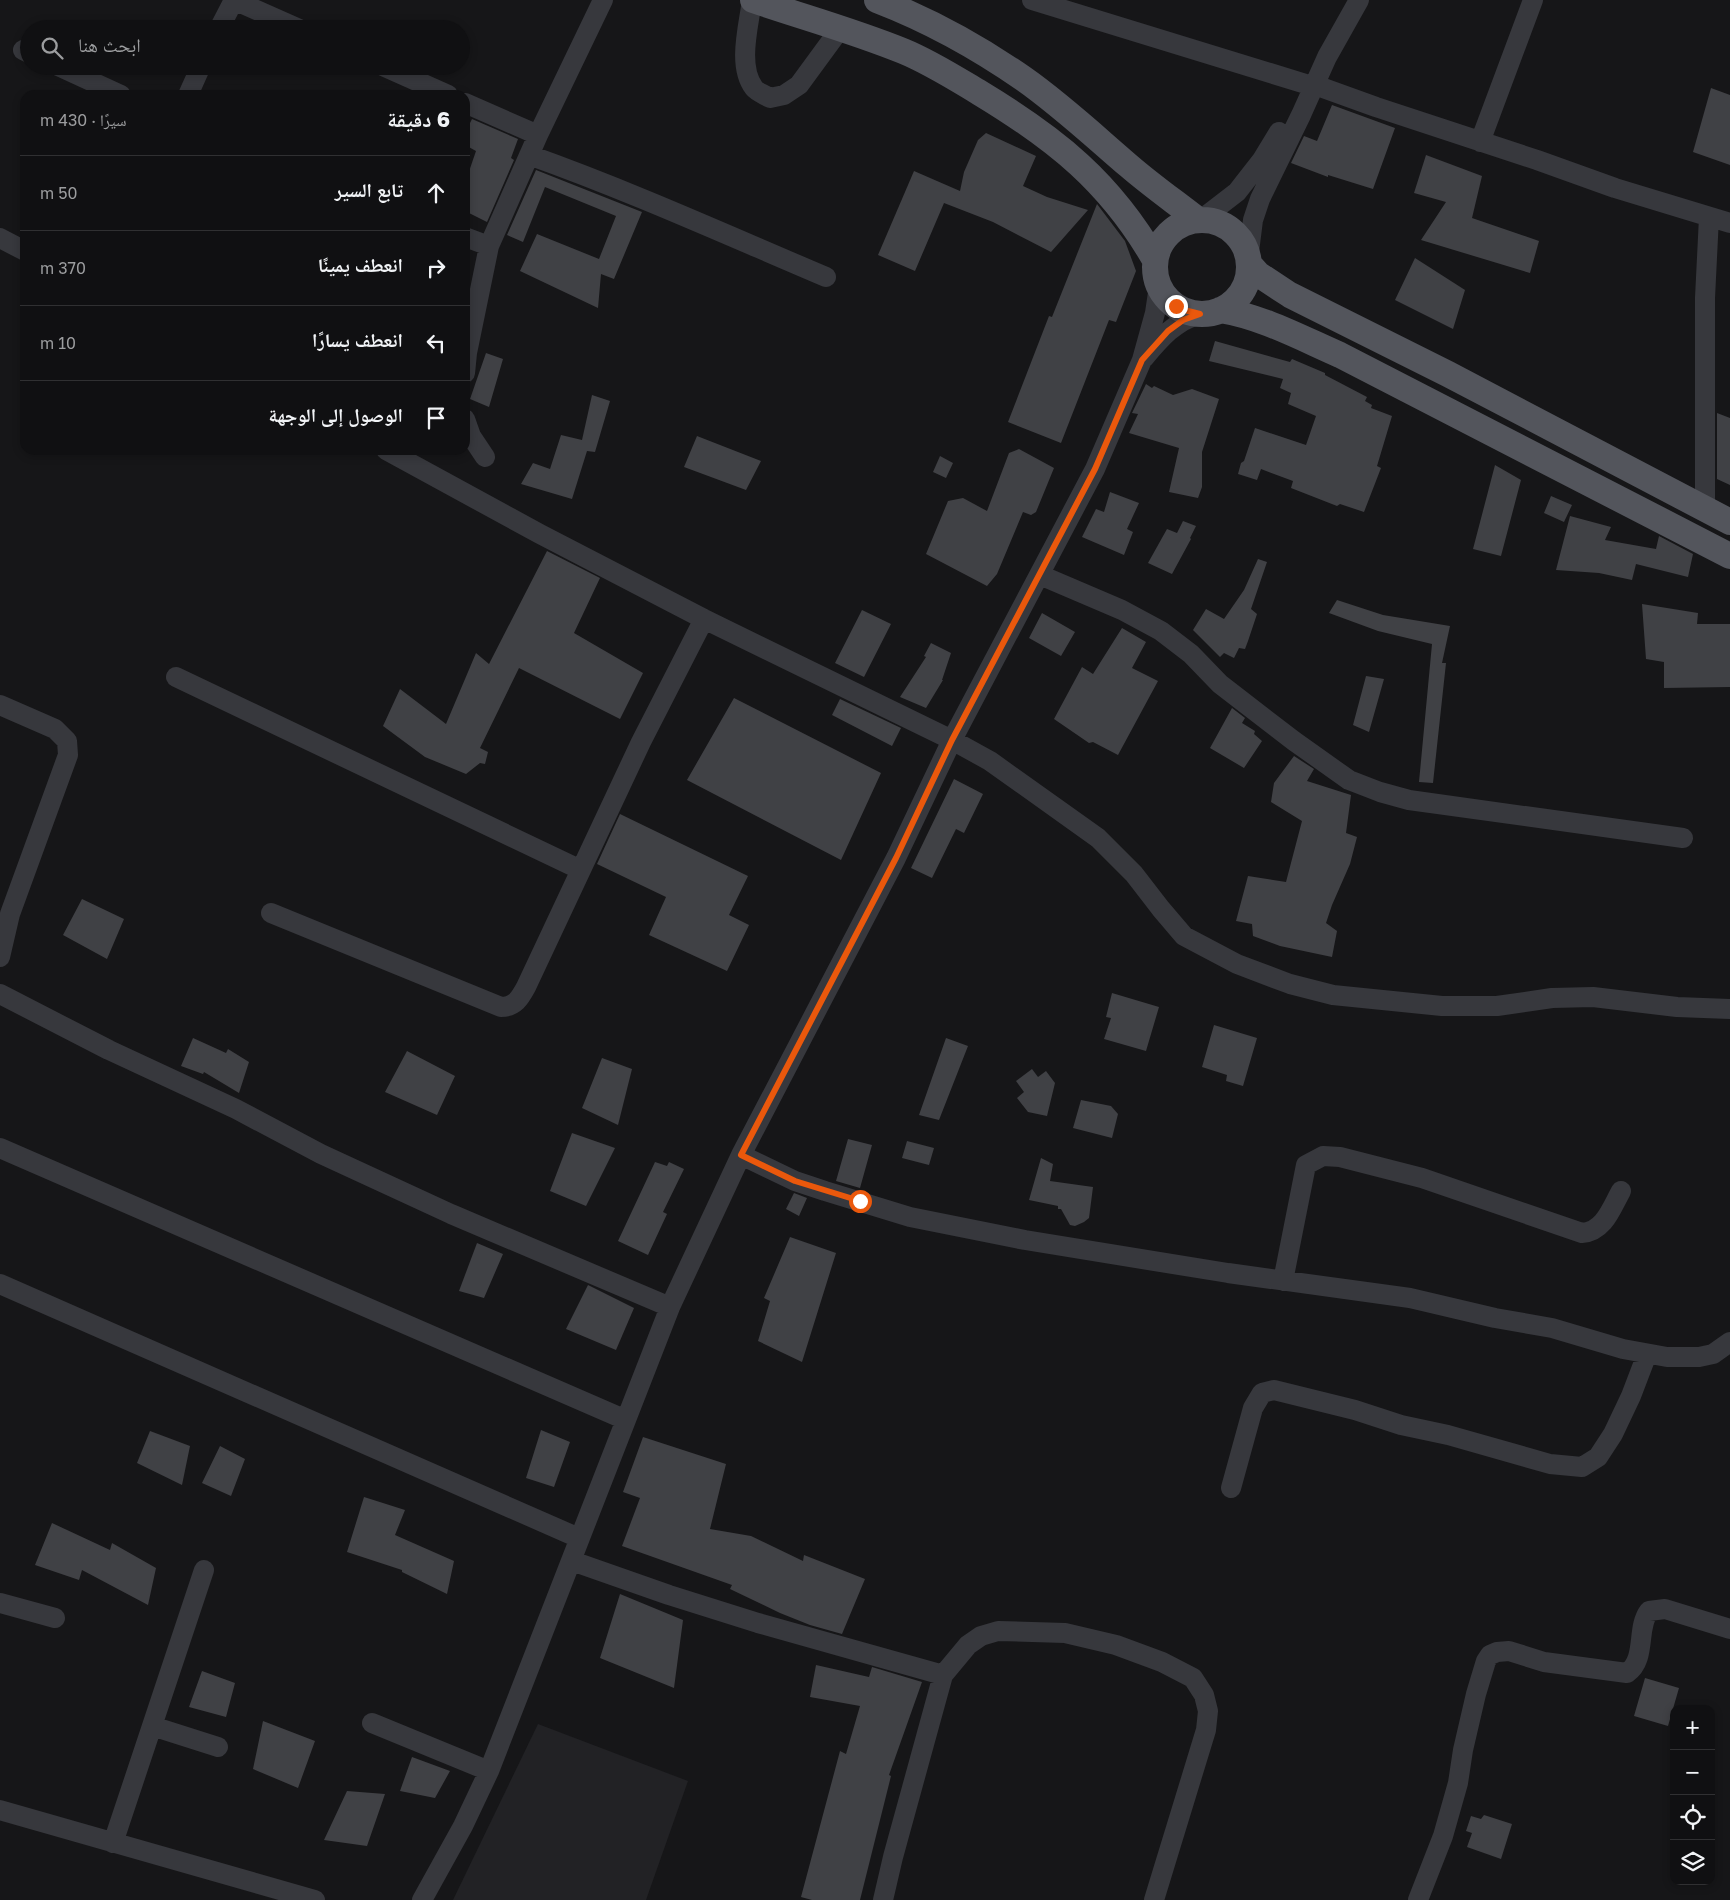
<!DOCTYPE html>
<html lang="ar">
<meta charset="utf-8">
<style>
:root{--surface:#101012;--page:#1e1e20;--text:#f1f3f6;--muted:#9c9d9f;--line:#303032}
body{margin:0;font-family:"Golos Text","Noto Naskh Arabic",sans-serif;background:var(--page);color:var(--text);direction:rtl}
.controls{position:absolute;right:15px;bottom:15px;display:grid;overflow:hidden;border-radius:10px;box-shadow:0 2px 8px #0003}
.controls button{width:45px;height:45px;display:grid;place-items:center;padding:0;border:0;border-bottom:1px solid var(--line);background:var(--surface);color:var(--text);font:25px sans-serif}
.stop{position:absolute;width:15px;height:15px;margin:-11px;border:4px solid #ea580c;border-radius:50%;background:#fff}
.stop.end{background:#ea580c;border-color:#fff;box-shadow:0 1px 5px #0008}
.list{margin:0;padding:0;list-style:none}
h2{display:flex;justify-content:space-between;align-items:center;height:65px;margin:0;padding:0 20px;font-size:21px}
h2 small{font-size:16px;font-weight:400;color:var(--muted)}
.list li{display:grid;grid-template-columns:32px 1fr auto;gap:15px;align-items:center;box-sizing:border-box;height:75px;padding:0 20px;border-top:1px solid var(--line)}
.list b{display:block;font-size:19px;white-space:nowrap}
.list em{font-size:16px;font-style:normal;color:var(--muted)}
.icon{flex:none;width:28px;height:28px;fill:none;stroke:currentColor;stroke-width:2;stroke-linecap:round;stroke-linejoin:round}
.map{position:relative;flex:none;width:1730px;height:1900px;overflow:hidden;direction:ltr}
.search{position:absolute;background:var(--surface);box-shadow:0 2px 8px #0003;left:20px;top:20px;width:450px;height:55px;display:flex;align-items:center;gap:12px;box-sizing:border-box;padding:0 18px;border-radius:28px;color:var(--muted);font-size:19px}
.panel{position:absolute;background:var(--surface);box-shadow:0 2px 8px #0003;left:20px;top:90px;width:450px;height:365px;border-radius:15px;direction:rtl}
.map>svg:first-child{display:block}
.built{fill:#222225}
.building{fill:#404145}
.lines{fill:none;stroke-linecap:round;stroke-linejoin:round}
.minor{stroke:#37383d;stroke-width:20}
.major{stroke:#53555c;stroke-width:26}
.route{stroke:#ea580c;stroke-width:6}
</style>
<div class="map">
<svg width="1730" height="1900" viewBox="0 0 1730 1900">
<rect width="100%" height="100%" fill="#161618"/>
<path class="built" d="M 538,1724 L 688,1781 L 646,1900 L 453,1900 Z"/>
<path class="building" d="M 1711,88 L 1730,95 L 1730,165 L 1693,152 Z
M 1332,105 L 1395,128 L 1373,189 L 1328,175 L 1328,177 L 1291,163 L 1304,136 L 1317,141 Z
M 472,119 L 518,139 L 511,158 L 514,160 L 487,222 L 465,211 L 465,183 L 476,151 L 465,145 L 465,133 Z
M 986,133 L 1036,156 L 1023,186 L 1047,197 L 1088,210 L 1051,252 L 993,222 L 944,203 L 915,271 L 878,255 L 914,171 L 960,191 L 964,172 L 978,140 Z
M 1426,155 L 1482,176 L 1472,218 L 1539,241 L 1530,273 L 1421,240 L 1446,202 L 1414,193 Z
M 536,170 L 642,212 L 614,279 L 601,274 L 598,308 L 520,271 L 537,234 L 599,259 L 616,216 L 545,187 L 523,242 L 507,235 Z
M 1097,204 L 1125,241 L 1136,271 L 1116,322 L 1109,320 L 1061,443 L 1008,422 L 1049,316 L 1052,317 Z
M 1415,258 L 1465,290 L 1453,329 L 1395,300 Z
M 1215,341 L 1290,362 L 1292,359 L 1325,373 L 1325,375 L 1367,397 L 1365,401 L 1372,405 L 1371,408 L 1392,416 L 1377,466 L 1381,468 L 1364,512 L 1340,504 L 1337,506 L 1291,488 L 1293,481 L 1261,469 L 1257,480 L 1238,474 L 1241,463 L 1244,461 L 1255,428 L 1306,445 L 1316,416 L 1288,404 L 1291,393 L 1280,388 L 1283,379 L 1209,361 Z
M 486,353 L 503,359 L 489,407 L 470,399 Z
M 1146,384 L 1152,388 L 1154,386 L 1173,395 L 1192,389 L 1219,399 L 1202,452 L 1202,487 L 1198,498 L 1169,492 L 1179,448 L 1129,433 L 1138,414 L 1132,413 Z
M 592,395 L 610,401 L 595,452 L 587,451 L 572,499 L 521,484 L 533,463 L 550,469 L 561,435 L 582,440 Z
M 1717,413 L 1730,418 L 1730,485 L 1717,479 Z
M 697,436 L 761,461 L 746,490 L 684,467 Z
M 1019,449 L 1054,468 L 1036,512 L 1031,515 L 1023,512 L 997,574 L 987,586 L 926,554 L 948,501 L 963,498 L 987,511 L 1009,453 Z
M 940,456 L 953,463 L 946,478 L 933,472 Z
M 1495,465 L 1521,480 L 1501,556 L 1473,549 Z
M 1110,492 L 1139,503 L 1127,529 L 1133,532 L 1124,555 L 1082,537 L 1096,509 L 1104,512 Z
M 1551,496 L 1572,505 L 1564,522 L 1544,513 Z
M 1570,516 L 1611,527 L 1605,540 L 1656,549 L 1659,536 L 1693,554 L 1688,577 L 1636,564 L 1632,580 L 1599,573 L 1556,570 Z
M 1183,521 L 1196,526 L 1190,538 L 1191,539 L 1172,574 L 1148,563 L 1167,529 L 1177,533 Z
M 547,551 L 600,578 L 574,633 L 643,673 L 620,719 L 519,668 L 480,748 L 488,752 L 485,764 L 480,763 L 466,774 L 425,757 L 383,726 L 400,689 L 446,724 L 476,653 L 489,664 Z
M 1258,559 L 1267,562 L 1251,609 L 1257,614 L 1248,641 L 1245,649 L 1239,648 L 1234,658 L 1224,653 L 1220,657 L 1193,630 L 1206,609 L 1224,619 L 1244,590 Z
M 1337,600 L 1383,615 L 1450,626 L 1442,663 L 1446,663 L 1433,783 L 1419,782 L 1432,644 L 1378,631 L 1329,613 Z
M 1642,604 L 1698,613 L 1697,624 L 1730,624 L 1730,687 L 1664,688 L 1664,662 L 1646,659 Z
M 862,610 L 891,624 L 864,677 L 835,663 Z
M 1042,613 L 1075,632 L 1061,656 L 1029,638 Z
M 1122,628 L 1146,642 L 1132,668 L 1158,681 L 1118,755 L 1093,742 L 1089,743 L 1054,719 L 1082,667 L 1093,674 Z
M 931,643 L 951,653 L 942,680 L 943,680 L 926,708 L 900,697 L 926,657 L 924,656 Z
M 1366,676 L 1384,679 L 1369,732 L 1353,725 Z
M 734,698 L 881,773 L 841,860 L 687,780 Z
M 840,699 L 901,728 L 892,746 L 832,715 Z
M 1232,708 L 1245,718 L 1242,723 L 1255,731 L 1254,734 L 1262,741 L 1244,768 L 1210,748 Z
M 1294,756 L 1314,769 L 1307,781 L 1351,795 L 1346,833 L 1357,837 L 1350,864 L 1332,905 L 1326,923 L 1337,931 L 1332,957 L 1280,946 L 1253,936 L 1252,924 L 1236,921 L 1248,876 L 1286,882 L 1302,821 L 1271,802 L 1274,783 Z
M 954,779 L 983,794 L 964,833 L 956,829 L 932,878 L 911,868 Z
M 620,814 L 748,876 L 729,915 L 749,925 L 727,971 L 649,935 L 666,897 L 597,864 Z
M 82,899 L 124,919 L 107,959 L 63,935 Z
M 1112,993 L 1159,1007 L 1146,1051 L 1104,1039 L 1111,1018 L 1106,1017 Z
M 1214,1025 L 1257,1038 L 1243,1086 L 1226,1081 L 1227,1075 L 1202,1067 Z
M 193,1038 L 226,1053 L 228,1049 L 249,1062 L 239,1093 L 204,1072 L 203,1074 L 181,1066 Z
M 946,1038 L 968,1046 L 939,1120 L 919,1115 Z
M 407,1051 L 455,1076 L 437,1115 L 385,1092 Z
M 602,1058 L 632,1069 L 618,1125 L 582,1108 Z
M 1032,1069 L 1038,1077 L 1046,1071 L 1055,1083 L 1047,1116 L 1028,1112 L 1017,1098 L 1024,1092 L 1016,1081 Z
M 1081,1100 L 1111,1106 L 1118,1114 L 1112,1138 L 1073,1128 Z
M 572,1133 L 615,1148 L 586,1206 L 550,1191 Z
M 848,1139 L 872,1145 L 860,1188 L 836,1181 Z
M 907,1141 L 934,1148 L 929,1165 L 902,1158 Z
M 1041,1158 L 1053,1164 L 1050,1181 L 1093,1187 L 1089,1218 L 1084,1222 L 1075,1226 L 1070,1225 L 1061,1209 L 1058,1209 L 1058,1206 L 1029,1200 Z
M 655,1162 L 667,1166 L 669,1162 L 684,1169 L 663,1212 L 667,1214 L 648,1255 L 618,1241 Z
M 794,1193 L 807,1198 L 799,1216 L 786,1209 Z
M 790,1237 L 836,1253 L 802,1362 L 758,1341 L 770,1301 L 764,1298 Z
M 477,1243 L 503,1254 L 484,1298 L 459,1291 Z
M 588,1285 L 634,1308 L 616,1350 L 566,1329 Z
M 541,1430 L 570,1442 L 554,1487 L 526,1478 Z
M 150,1431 L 190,1446 L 182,1485 L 137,1463 Z
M 643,1437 L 726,1464 L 710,1529 L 751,1536 L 803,1561 L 804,1555 L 865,1579 L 842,1634 L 810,1625 L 780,1613 L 730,1589 L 732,1585 L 622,1546 L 640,1498 L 623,1492 Z
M 220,1446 L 245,1459 L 231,1496 L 202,1483 Z
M 364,1497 L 405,1510 L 395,1535 L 454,1561 L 447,1594 L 402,1572 L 402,1570 L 347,1552 Z
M 52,1523 L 110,1550 L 112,1543 L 156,1568 L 148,1605 L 82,1570 L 79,1580 L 35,1565 Z
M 620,1594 L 683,1620 L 674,1688 L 600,1658 Z
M 816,1665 L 869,1677 L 872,1667 L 922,1682 L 889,1775 L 891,1776 L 860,1900 L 812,1900 L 801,1897 L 840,1751 L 846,1754 L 860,1706 L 810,1697 Z
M 202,1671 L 235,1683 L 226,1717 L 189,1707 Z
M 1645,1678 L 1679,1688 L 1668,1726 L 1634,1716 Z
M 263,1721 L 315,1741 L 298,1788 L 253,1769 Z
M 412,1757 L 450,1771 L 435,1798 L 400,1791 Z
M 347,1791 L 385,1794 L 367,1846 L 324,1840 Z
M 1484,1815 L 1512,1824 L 1501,1859 L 1467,1847 L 1472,1833 L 1466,1831 L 1471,1816 L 1481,1819 Z"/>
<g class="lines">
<path class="minor" d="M 234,0 L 299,29
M 752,0 C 749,25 737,66 754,88 C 757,92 765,95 770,98 L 784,95 L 799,85 L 840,29
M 1032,0 L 1309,85 L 1315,85 L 1376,107 L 1537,160 L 1615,188 L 1730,223
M 219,29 L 234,0
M 23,50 L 29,53
M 58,66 L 121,95
M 383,66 L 448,95
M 188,95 L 201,66
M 465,103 L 538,135
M 1480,142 L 1533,0
M 529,155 C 630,191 727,235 826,277
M 1202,219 L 1237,192 L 1262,160 L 1279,132
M 465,237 L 489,246
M 0,238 L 25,251
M 1248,260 L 1253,220 L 1260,199 L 1301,115 L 1327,57 L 1359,0
M 1144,358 C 1160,339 1175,321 1200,314
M 465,373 L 467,353 L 489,246 L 538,135 L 603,0
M 465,419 L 471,436 L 485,457
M 386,450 L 540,534 L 704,619 L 952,740 L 990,761 L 1098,838 L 1134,874 L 1161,909 L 1184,936 L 1237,964 L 1290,984 L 1333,995 L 1442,1006 L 1497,1006 L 1552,998 L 1593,997 L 1677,1007 L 1730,1009
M 1705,509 L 1705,298 L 1709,217
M 1040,575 L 1122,610 L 1161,631 L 1191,654 L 1220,684 L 1294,741 L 1349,780 L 1380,792 L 1409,800 L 1683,838
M 176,677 L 581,870
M 0,705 L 55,729 L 67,741 L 68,755 L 10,914 L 0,957
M 271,913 L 501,1007 C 515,1007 520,998 526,987 L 641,742 L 704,619
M 0,994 L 109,1050 L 236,1109 L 321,1154 L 451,1214 L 670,1307
M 0,1148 L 626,1420
M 741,1155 L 795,1181 L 825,1191 L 910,1217 L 1025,1240 L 1228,1273 L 1410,1298 L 1495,1318 L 1552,1328 L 1623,1349 L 1667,1357 L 1699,1357 L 1713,1354 L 1730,1342
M 1283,1281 L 1306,1165 L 1323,1156 L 1340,1157 L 1422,1178 L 1582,1233 C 1604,1232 1612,1207 1621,1191
M 0,1284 L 579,1538
M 1231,1488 L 1253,1408 L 1262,1393 L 1274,1390 L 1355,1410 L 1401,1425 L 1448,1435 L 1550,1464 L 1582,1467 L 1598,1457 L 1613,1434 L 1631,1396 L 1647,1354
M 572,1561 L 669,1595 L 758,1623 L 943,1675
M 0,1603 L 55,1618
M 372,1723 L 489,1771
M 152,1726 L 218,1747
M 0,1810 L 315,1900
M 113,1843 L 204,1570
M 422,1900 L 463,1826 L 489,1771 L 670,1307 L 741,1155 L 896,858 L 952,740 L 1095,469 L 1142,360 L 1155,313 L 1159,286
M 883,1900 L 893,1857 L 943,1675 L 968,1645 L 981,1636 L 998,1631 L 1065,1633 L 1116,1645 L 1162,1662 L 1193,1678 L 1204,1695 L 1208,1711 L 1206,1730 L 1154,1900
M 1418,1900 L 1443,1836 L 1458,1783 L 1463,1750 L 1476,1694 L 1486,1661 L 1490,1655 L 1497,1652 L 1509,1651 L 1544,1662 L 1627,1673 C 1647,1659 1636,1628 1649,1611 L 1665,1609 L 1730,1629"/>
<path class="major" d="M 753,0 C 803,17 854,31 903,51 C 930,62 955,78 980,93 C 1056,139 1110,182 1155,260
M 877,0 C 929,20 978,47 1024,79 C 1061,105 1094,136 1129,166 C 1151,185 1175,202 1198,220
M1155 267a47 47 0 1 1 94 0a47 47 0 1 1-94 0Z
M 1249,264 L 1258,274 L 1290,295 L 1448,374 L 1730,522
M 1220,310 C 1263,317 1301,338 1340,355 L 1730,556"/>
</g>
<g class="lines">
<path class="route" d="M 860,1201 L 795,1181 L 741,1155 L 896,858 L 952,740 L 1095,469 L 1142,360 L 1168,331 L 1183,320 L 1200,314 L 1188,311 L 1176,306"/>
</g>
</svg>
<div class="controls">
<button>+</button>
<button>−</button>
<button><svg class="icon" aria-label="locate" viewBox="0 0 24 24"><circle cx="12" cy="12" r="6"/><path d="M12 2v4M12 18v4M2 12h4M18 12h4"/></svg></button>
<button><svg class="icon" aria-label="layers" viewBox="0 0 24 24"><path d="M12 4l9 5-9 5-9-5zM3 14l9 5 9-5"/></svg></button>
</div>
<div class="stop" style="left:860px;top:1201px"></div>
<div class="stop end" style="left:1176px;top:306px"></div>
<div class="search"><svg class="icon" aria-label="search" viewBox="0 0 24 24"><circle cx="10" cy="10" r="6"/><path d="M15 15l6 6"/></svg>ابحث هنا</div>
<section class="panel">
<h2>6 دقيقة<small>سيرًا · 430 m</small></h2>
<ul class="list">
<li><svg class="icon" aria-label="ahead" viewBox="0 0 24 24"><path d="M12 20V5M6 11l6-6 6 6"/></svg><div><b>تابع السير</b></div><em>50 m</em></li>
<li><svg class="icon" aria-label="right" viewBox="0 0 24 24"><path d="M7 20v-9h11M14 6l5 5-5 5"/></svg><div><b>انعطف يمينًا</b></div><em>370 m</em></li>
<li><svg class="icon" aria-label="left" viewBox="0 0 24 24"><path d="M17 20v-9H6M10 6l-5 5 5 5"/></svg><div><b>انعطف يسارًا</b></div><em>10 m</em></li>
<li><svg class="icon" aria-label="arrive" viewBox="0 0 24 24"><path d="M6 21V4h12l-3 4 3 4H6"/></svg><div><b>الوصول إلى الوجهة</b></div></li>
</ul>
</section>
</div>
